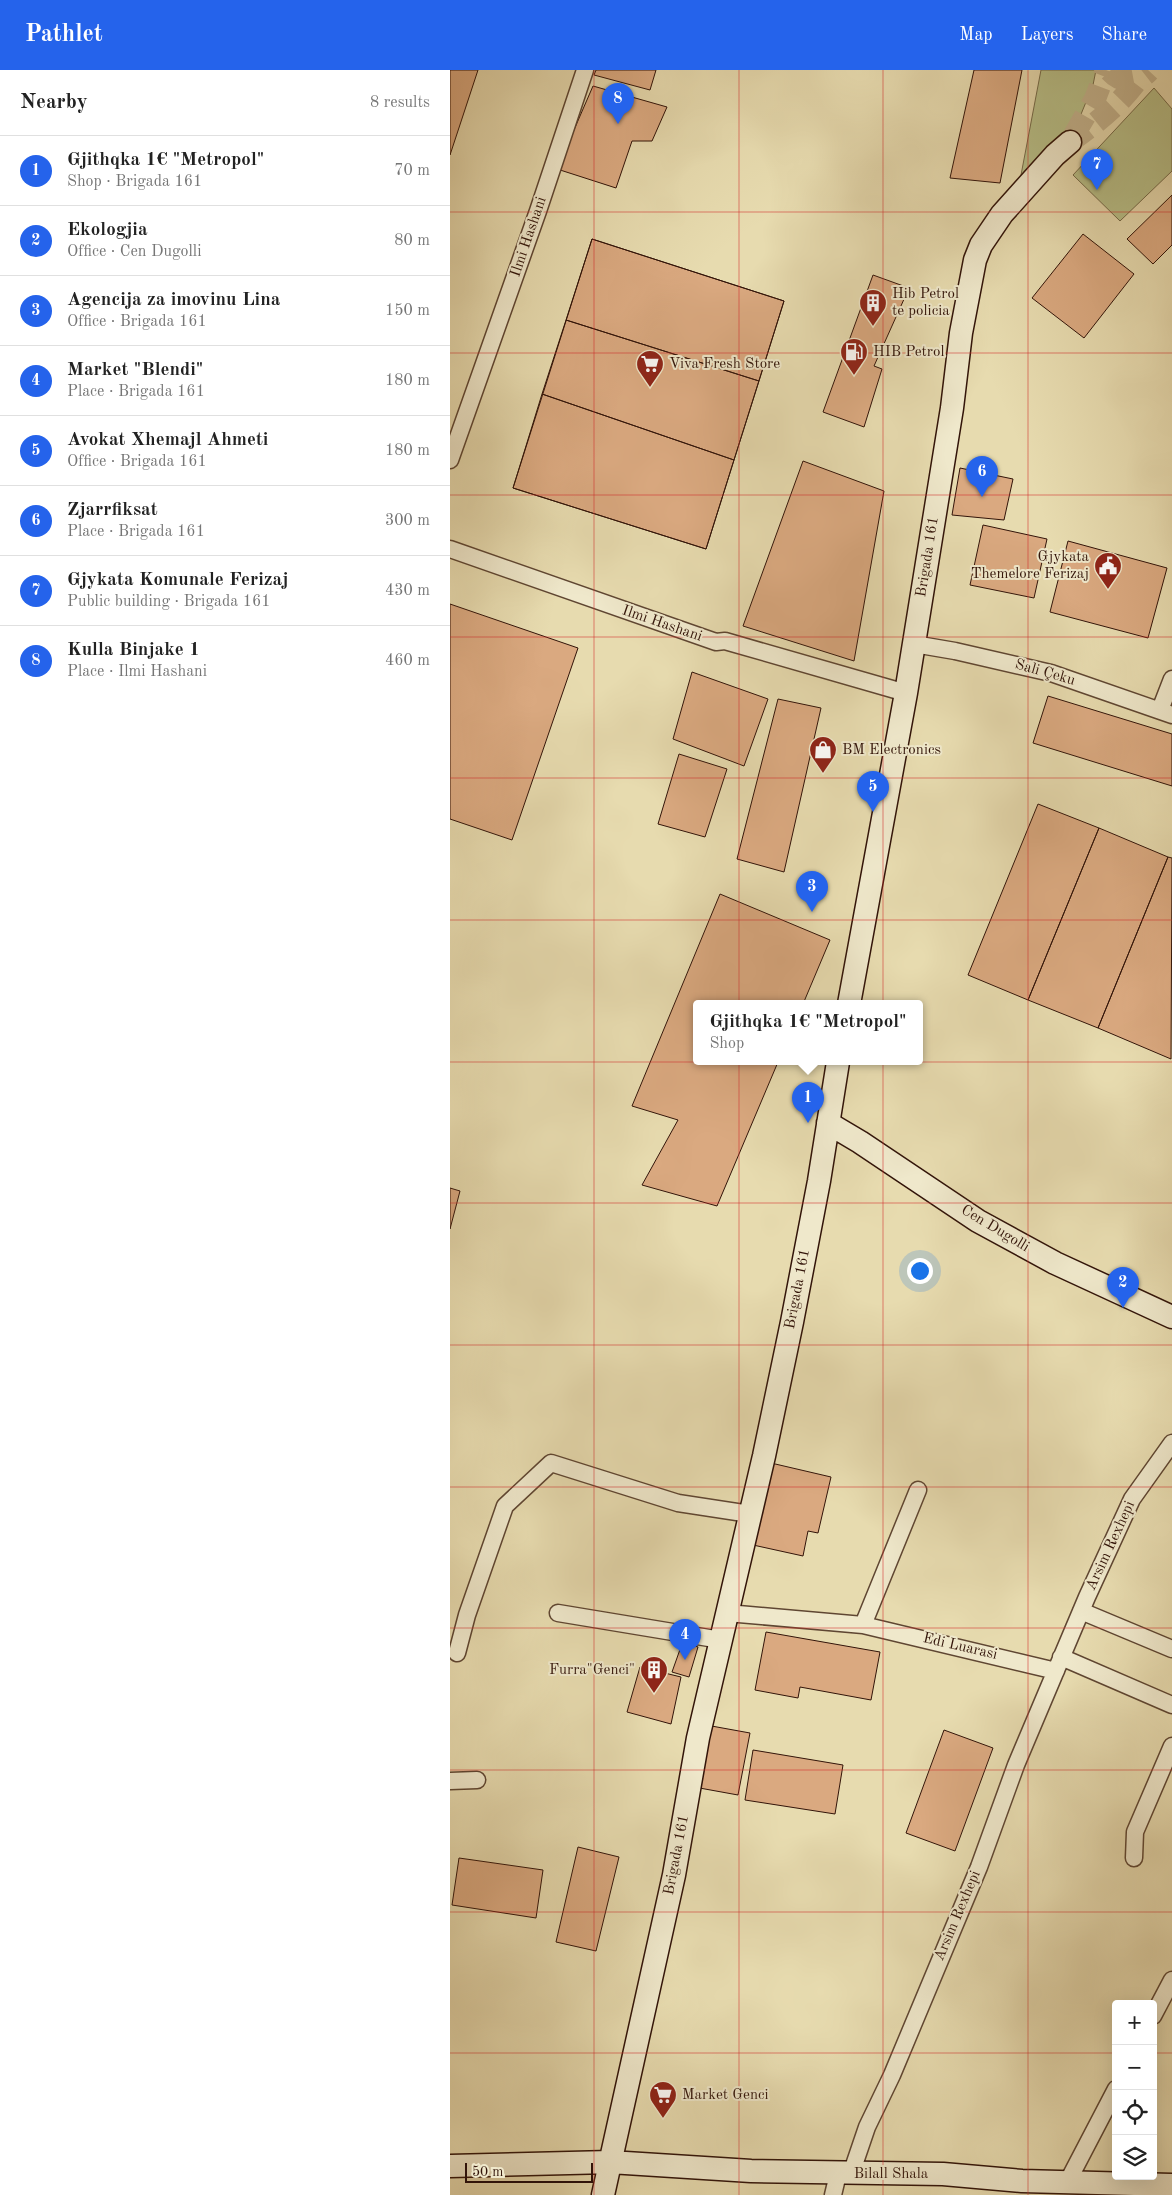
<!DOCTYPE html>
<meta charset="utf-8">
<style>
:root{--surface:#fff;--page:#f6f6f6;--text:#222;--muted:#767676;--line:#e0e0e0;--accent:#2563eb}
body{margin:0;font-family:"Old Standard TT",serif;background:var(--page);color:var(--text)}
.controls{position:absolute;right:15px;bottom:15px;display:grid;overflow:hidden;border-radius:5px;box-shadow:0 5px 20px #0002}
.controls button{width:45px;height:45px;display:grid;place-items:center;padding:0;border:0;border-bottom:1px solid var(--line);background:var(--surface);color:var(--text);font:25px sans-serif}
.scale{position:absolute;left:15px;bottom:12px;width:128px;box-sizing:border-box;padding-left:5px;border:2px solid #321409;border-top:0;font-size:14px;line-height:18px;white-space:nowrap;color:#321409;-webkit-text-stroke:4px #efe8cb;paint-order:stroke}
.you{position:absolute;left:469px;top:1200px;width:18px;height:18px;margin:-12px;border:4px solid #fff;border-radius:50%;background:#1a73e8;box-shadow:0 0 0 8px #1a73e833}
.badge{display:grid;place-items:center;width:32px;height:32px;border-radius:50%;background:var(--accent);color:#fff;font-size:16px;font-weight:700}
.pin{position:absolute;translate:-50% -41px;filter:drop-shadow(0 1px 2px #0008)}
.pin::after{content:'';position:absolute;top:26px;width:18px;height:15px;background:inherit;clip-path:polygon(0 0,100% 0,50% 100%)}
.popup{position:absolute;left:243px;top:930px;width:230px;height:65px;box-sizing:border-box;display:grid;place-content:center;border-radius:5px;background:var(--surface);filter:drop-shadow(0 1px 4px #0005);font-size:16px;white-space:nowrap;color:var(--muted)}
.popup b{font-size:19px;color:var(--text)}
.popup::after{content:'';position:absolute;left:50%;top:100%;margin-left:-10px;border:10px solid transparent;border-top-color:var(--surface)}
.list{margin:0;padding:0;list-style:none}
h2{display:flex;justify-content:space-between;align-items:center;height:65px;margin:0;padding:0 20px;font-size:21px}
h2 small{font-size:16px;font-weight:400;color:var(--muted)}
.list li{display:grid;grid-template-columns:32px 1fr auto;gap:15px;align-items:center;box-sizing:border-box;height:70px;padding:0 20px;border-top:1px solid var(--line)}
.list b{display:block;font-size:19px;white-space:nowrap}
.list p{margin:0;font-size:16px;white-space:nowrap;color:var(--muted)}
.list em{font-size:16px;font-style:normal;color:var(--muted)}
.icon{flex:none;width:28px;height:28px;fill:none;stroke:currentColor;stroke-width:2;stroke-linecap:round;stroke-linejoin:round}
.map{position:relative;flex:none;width:722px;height:2125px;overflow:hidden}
header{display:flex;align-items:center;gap:30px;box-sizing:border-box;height:70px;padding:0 25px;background:var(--accent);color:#fff}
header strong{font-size:24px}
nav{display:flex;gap:28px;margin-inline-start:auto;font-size:18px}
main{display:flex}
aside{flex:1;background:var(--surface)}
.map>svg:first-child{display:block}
.green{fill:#b8c089;stroke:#756a49}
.building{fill:#daa980;stroke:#321409}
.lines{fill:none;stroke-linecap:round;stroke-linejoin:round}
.secondary-tunnel{stroke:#c3b38e;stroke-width:22;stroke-dasharray:22 11;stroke-linecap:butt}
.primary-tunnel{stroke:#c3b38e;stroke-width:25;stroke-dasharray:25 12;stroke-linecap:butt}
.street-casing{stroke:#5f4632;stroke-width:19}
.secondary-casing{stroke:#321409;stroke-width:25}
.street{stroke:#efe8cb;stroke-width:16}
.secondary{stroke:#efe8cb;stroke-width:22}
.grid{fill:none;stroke:#d62828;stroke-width:1;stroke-opacity:0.55}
.labels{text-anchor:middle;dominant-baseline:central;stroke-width:4;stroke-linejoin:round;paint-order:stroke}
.street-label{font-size:15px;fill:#321409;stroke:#efe8cb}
.poi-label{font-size:15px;fill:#321409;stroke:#efe8cb;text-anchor:start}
</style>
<header>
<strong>Pathlet</strong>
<nav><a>Map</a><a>Layers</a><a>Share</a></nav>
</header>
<main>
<aside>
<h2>Nearby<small>8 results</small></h2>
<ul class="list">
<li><span class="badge">1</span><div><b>Gjithqka 1€ &quot;Metropol&quot;</b><p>Shop · Brigada 161</p></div><em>70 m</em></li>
<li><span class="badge">2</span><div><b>Ekologjia</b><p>Office · Cen Dugolli</p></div><em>80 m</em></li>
<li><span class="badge">3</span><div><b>Agencija za imovinu Lina</b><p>Office · Brigada 161</p></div><em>150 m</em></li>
<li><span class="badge">4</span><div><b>Market &quot;Blendi&quot;</b><p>Place · Brigada 161</p></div><em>180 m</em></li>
<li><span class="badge">5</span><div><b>Avokat Xhemajl Ahmeti</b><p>Office · Brigada 161</p></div><em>180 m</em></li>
<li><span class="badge">6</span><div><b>Zjarrfiksat</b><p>Place · Brigada 161</p></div><em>300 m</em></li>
<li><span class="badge">7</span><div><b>Gjykata Komunale Ferizaj</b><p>Public building · Brigada 161</p></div><em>430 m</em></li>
<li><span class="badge">8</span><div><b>Kulla Binjake 1</b><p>Place · Ilmi Hashani</p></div><em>460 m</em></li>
</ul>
</aside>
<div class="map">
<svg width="722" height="2125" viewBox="0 0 722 2125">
<rect width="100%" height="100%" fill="#e7dbaf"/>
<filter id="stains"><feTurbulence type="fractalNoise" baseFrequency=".004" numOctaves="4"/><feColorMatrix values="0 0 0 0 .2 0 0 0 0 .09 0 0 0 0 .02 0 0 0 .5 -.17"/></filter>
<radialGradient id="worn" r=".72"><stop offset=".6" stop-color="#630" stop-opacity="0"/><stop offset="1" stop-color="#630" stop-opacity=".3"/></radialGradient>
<path class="green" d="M 591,0 L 646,0 L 643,15 L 627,54 L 571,105 Z
M 704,18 L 722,39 L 722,101 L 670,151 L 623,105 Z"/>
<path class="building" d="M 0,0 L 28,0 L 0,85 Z
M 146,0 L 206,0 L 200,20 L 144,5 Z
M 524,0 L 572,0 L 550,113 L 500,108 Z
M 143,16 L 217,37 L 202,71 L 182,71 L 166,118 L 107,99 Z
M 722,125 L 722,175 L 703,194 L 677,169 Z
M 633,164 L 684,204 L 634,268 L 582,228 Z
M 142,169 L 334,231 L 256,479 L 63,418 Z
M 142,169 L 334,231 L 309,311 L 116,250 Z
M 423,205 L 459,218 L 424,296 L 432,299 L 414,357 L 373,342 Z
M 116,250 L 309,311 L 284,390 L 92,324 Z
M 92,324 L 284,390 L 256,479 L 63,418 Z
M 353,391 L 434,421 L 404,591 L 293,556 Z
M 510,398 L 563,409 L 554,450 L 502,445 Z
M 533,455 L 597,469 L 584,528 L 520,515 Z
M 618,471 L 717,498 L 698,568 L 600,542 Z
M 0,534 L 128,578 L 62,770 L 0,749 Z
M 242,602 L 318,629 L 294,696 L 223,669 Z
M 598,626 L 722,664 L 722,716 L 583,673 Z
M 328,629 L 371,638 L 334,802 L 287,789 Z
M 229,684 L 277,699 L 255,767 L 208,754 Z
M 588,734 L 649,758 L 578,930 L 518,905 Z
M 649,758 L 718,787 L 648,958 L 578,930 Z
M 718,787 L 722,788 L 721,989 L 648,958 Z
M 270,824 L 380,870 L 353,934 L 247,934 L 247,992 L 328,992 L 267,1136 L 192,1115 L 228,1050 L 182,1036 Z
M 0,1118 L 10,1121 L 0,1159 Z
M 321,1393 L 381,1407 L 368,1463 L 358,1461 L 353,1486 L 303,1475 Z
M 316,1562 L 430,1582 L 421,1630 L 350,1617 L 348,1628 L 305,1620 Z
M 233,1571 L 248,1577 L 239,1607 L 222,1602 Z
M 190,1597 L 231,1607 L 221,1654 L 177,1642 Z
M 256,1655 L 300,1663 L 288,1725 L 244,1717 Z
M 494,1660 L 543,1678 L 505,1781 L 456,1763 Z
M 303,1680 L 393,1695 L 385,1744 L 295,1730 Z
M 128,1777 L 169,1787 L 146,1881 L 106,1872 Z
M 9,1788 L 93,1800 L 86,1848 L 2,1835 Z"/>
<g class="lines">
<path class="secondary-tunnel" d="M 624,65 L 645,29 L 656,0
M 620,72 C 646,53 670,35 689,8"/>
<path class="primary-tunnel" d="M 661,0 C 672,12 687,12 698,0"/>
<defs>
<path id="street" d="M 0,390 L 88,141 L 135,0
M 0,479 L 266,572 L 275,571 L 456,623
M 464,574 L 505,581 L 601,603 L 722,645
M 710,640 L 722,609
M 631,1541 L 722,1579
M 108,1543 L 271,1570
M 277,1543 L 413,1555 L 468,1420
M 413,1555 L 606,1601
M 7,1583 L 17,1545 L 55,1436 L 101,1393 L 228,1433 L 300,1444
M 611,1587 L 722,1635
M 0,1711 L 27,1710
M 684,1788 L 685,1762 L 722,1676
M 703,1946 L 722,1910
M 401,2104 L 417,2057 L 442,2005 L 529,1797 L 566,1695 L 637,1527 L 682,1429 L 722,1373
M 618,2111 L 666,2019
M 383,2125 L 388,2104"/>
<path id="secondary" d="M 399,934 L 456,623 L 502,338 L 511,263 L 525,190 L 531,175 L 552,144 L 605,85 L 620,72
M 378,1053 L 410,1072 L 528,1151 L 605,1193 L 722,1247
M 0,2096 L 160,2092 L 301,2101 L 493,2104 L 572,2111 L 722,2115
M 153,2125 L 224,1805 L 248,1668 L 314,1386 L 342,1252 L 369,1111 L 388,992"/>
</defs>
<use href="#street" class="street-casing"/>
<use href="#secondary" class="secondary-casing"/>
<use href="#street" class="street"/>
<use href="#secondary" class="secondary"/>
</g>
<path class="grid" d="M 144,0 L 144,2125M 289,0 L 289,2125M 433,0 L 433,2125M 578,0 L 578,2125M 0,142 L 722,142M 0,283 L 722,283M 0,425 L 722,425M 0,567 L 722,567M 0,708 L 722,708M 0,850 L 722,850M 0,992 L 722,992M 0,1133 L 722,1133M 0,1275 L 722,1275M 0,1417 L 722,1417M 0,1558 L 722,1558M 0,1700 L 722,1700M 0,1842 L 722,1842M 0,1983 L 666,1983M 703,1983 L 722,1983"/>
<defs>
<symbol id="building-pin" viewBox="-11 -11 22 30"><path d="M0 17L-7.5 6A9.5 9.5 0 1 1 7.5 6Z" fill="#8f2418" stroke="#efe8cb"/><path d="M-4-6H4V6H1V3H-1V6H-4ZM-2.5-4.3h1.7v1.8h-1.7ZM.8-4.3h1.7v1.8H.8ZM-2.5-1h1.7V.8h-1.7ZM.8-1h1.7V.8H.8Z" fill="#fff"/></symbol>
<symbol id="fuel-pin" viewBox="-11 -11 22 30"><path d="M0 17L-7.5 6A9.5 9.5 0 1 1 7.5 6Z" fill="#8f2418" stroke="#efe8cb"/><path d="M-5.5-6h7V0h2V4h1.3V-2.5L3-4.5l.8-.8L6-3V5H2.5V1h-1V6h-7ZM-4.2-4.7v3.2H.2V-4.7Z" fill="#fff"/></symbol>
<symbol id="supermarket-pin" viewBox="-11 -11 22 30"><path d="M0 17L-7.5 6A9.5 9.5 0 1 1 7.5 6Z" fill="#8f2418" stroke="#efe8cb"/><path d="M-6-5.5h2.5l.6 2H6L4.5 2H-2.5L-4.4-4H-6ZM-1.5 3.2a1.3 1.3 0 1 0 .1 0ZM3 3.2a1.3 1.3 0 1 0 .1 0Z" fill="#fff"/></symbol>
<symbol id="civic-pin" viewBox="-11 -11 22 30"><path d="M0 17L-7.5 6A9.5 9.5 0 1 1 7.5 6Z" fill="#8f2418" stroke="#efe8cb"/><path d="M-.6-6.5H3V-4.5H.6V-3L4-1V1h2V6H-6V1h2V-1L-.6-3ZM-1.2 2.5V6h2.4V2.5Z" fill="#fff"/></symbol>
<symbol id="shop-pin" viewBox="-11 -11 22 30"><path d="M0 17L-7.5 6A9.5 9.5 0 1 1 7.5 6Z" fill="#8f2418" stroke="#efe8cb"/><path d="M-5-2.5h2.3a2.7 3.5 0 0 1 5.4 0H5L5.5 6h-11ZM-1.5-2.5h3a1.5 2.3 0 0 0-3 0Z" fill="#fff"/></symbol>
</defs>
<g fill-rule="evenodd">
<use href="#building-pin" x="407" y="217" width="32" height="43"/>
<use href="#fuel-pin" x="388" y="266" width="32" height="43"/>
<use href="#supermarket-pin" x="184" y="278" width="32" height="43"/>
<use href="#civic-pin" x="642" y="480" width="32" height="43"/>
<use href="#shop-pin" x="357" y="664" width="32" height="43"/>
<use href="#building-pin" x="188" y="1584" width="32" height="43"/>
<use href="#supermarket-pin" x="197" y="2009" width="32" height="43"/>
</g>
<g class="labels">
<g class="street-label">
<text transform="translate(79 167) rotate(-71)">Ilmi Hashani</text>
<text transform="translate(478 487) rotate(-81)">Brigada 161</text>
<text transform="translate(212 554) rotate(19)">Ilmi Hashani</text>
<text transform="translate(595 603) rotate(16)">Sali Çeku</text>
<text transform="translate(545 1159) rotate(31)">Cen Dugolli</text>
<text transform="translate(348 1219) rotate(-79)">Brigada 161</text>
<text transform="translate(661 1476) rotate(-65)">Arsim Rexhepi</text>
<text transform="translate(510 1577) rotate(13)">Edi Luarasi</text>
<text transform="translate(227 1785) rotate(-79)">Brigada 161</text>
<text transform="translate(508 1846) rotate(-67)">Arsim Rexhepi</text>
<text x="441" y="2104">Bilall Shala</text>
</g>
<g class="poi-label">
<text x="442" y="224">Hib Petrol<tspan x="442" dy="17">te policia</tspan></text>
<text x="423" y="282">HIB Petrol</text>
<text x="219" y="294">Viva Fresh Store</text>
<text x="639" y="487" text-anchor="end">Gjykata<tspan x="639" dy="17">Themelore Ferizaj</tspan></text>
<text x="392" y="680">BM Electronics</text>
<text x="185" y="1600" text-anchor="end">Furra"Genci"</text>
<text x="232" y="2025">Market Genci</text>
</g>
</g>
<rect width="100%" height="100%" filter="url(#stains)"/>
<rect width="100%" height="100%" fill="url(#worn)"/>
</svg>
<div class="controls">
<button>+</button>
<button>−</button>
<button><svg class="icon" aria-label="locate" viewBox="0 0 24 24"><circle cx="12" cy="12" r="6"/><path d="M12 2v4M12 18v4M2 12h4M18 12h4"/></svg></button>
<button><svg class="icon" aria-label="layers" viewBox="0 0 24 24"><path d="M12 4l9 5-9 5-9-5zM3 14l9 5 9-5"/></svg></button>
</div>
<div class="scale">50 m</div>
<div class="you"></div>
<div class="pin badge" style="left:358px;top:1053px">1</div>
<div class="popup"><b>Gjithqka 1€ &quot;Metropol&quot;</b>Shop</div>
<div class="pin badge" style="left:673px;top:1238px">2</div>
<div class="pin badge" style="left:362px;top:842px">3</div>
<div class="pin badge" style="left:235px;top:1590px">4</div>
<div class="pin badge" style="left:423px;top:742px">5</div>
<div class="pin badge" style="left:532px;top:427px">6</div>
<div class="pin badge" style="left:647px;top:120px">7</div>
<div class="pin badge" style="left:168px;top:54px">8</div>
</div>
</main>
